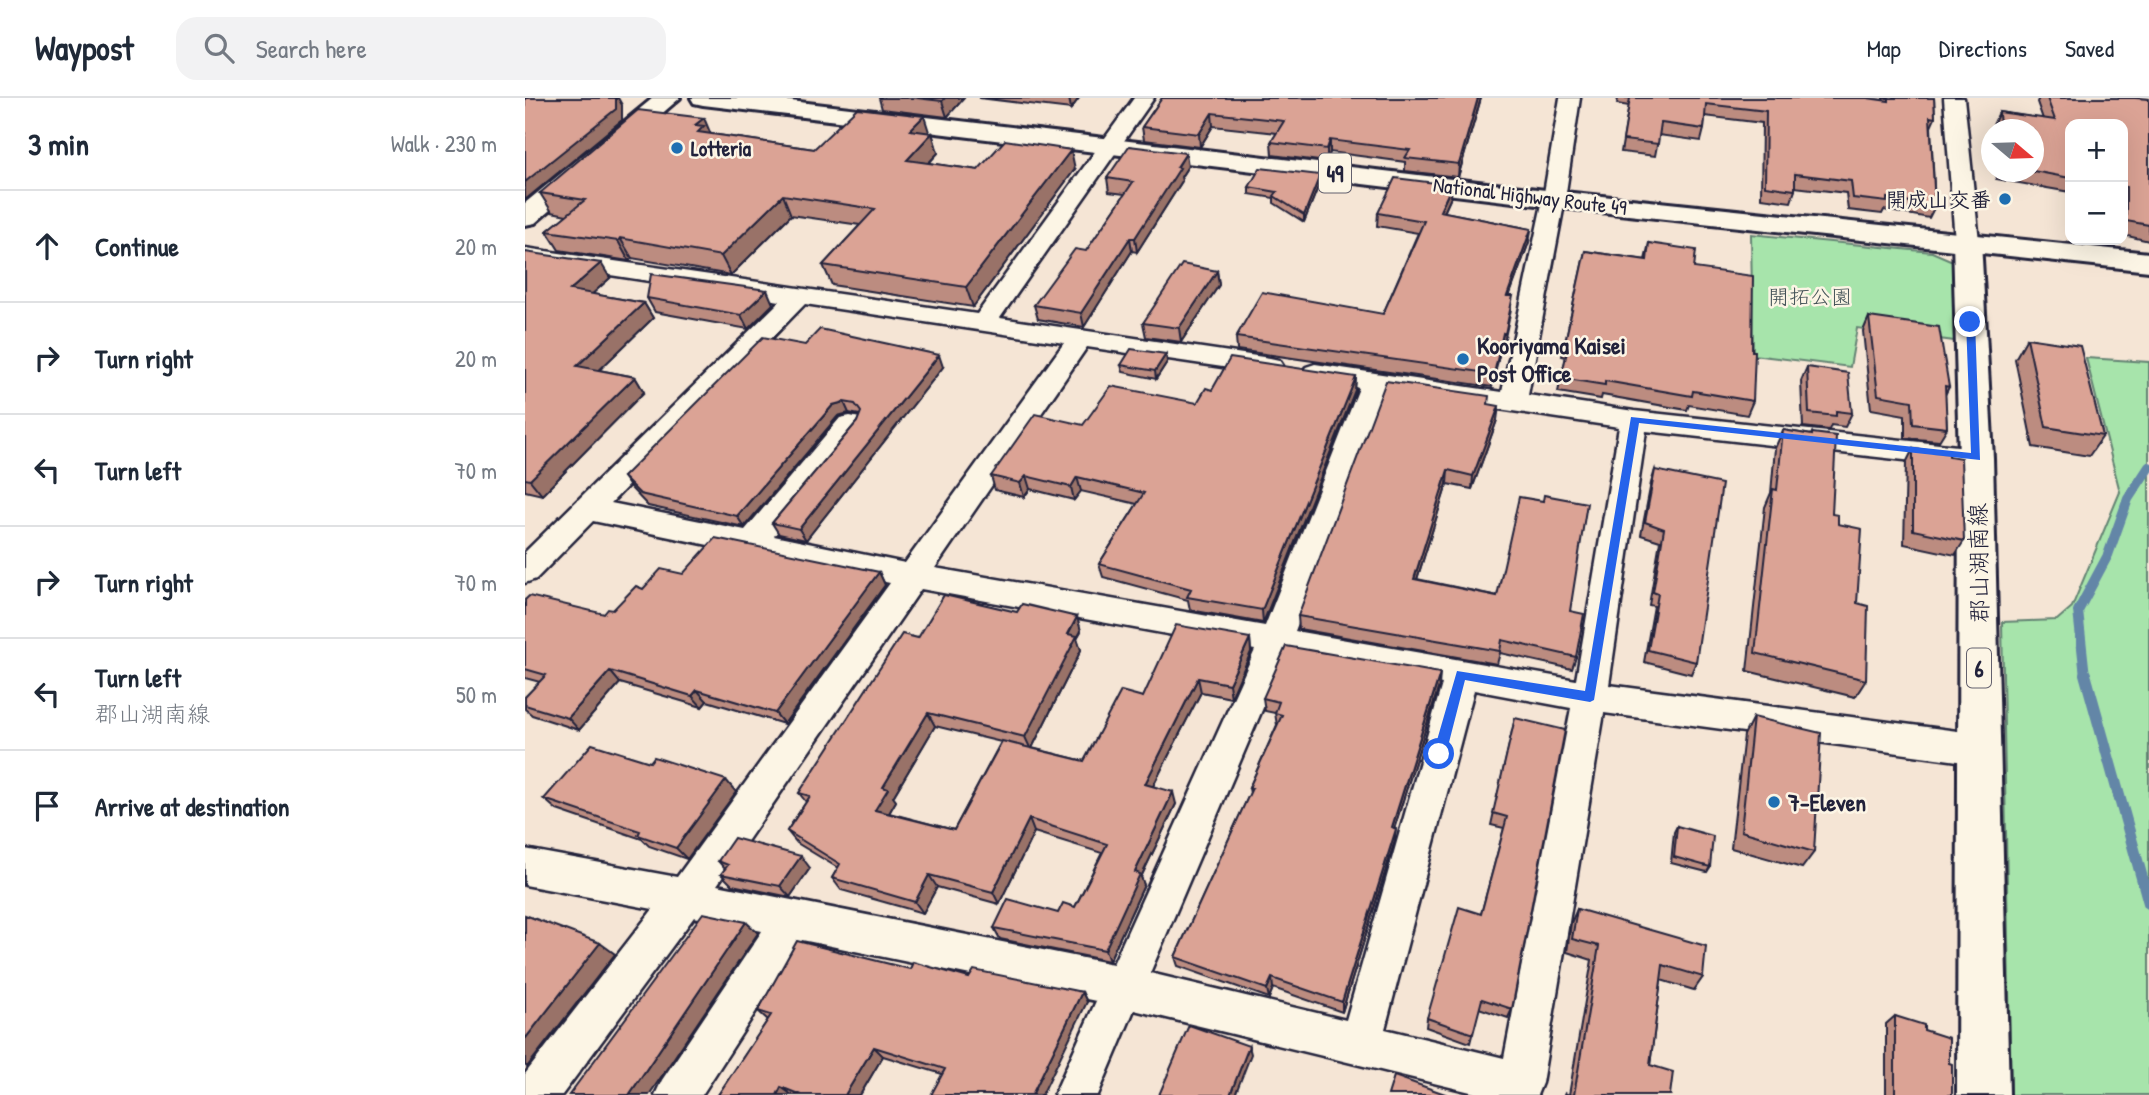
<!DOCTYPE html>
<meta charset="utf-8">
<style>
:root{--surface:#fff;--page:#f2f2f3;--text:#1f2937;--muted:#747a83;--line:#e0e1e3}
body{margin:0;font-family:"Patrick Hand","Klee One",sans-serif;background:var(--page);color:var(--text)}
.controls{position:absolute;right:21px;top:21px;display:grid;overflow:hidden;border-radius:14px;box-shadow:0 7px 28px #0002}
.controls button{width:63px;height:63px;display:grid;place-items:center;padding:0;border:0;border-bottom:2px solid var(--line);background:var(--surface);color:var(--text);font:35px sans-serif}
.compass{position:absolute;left:1456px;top:21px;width:63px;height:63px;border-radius:50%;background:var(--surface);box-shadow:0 7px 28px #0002;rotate:109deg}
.stop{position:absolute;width:21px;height:21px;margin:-16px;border:5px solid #2563eb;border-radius:50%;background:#fff}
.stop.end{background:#2563eb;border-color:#fff;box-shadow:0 2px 7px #0008}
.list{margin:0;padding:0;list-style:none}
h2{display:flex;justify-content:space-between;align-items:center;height:91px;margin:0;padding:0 28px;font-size:30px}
h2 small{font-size:23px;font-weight:400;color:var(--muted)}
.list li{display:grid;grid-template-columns:46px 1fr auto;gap:21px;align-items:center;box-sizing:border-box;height:112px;padding:0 28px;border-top:2px solid var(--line)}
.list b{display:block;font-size:26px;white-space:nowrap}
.list p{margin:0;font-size:23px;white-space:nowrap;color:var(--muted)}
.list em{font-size:23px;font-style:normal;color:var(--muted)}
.icon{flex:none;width:38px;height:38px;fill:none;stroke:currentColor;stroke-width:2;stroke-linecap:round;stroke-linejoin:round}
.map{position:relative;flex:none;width:1624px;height:997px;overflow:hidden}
header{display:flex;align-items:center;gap:42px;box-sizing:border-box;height:98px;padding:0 35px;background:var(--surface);border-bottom:2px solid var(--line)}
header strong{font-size:33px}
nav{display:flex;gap:38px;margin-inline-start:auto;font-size:24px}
.search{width:490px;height:63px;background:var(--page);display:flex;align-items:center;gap:18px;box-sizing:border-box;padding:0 24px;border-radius:21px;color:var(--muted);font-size:26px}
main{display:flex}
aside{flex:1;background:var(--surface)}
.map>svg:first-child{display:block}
.green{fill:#a7e4ab;stroke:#648373;stroke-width:2}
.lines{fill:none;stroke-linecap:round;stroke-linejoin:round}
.stream-far1{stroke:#6486a7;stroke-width:10}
.stream{stroke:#6486a7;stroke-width:12}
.street-casing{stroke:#22223b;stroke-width:5}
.secondary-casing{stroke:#22223b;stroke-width:6}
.primary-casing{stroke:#22223b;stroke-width:6}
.highway-casing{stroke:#22223b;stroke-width:6}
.street{fill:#fcf5e5;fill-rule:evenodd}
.secondary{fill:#fcf5e5;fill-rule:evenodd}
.primary{fill:#fcf5e5;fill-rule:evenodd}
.highway{fill:#fcf5e5;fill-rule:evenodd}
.wall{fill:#bc8c80;stroke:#22223b;stroke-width:2;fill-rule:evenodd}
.shaded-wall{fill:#997268;stroke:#22223b;stroke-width:2}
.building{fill:#dba395;stroke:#22223b;stroke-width:2}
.route{fill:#2563eb}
.poi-dot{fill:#1f6fb2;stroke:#fcf5e5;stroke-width:2.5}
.labels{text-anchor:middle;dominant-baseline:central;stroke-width:5;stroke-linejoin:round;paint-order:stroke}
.far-poi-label{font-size:21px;font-weight:bold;fill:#22223b;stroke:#fcf5e5;text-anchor:start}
.far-street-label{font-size:21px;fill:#22223b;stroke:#fcf5e5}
.far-park-label{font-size:21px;fill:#435257;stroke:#fcf5e5}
.shield{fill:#fcf5e5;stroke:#63616e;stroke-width:2}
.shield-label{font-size:23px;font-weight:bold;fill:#22223b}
.poi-label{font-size:24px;font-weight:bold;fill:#22223b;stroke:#fcf5e5;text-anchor:start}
.street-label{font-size:24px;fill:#22223b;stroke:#fcf5e5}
</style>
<header>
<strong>Waypost</strong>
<div class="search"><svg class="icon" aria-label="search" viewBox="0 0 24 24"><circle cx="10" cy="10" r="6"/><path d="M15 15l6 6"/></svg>Search here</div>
<nav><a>Map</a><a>Directions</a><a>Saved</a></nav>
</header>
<main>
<aside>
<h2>3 min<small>Walk · 230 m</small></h2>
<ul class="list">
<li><svg class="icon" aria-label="ahead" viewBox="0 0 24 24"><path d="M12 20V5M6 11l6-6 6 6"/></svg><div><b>Continue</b></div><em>20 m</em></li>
<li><svg class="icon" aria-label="right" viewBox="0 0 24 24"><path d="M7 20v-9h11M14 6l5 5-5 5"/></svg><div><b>Turn right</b></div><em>20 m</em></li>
<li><svg class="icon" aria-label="left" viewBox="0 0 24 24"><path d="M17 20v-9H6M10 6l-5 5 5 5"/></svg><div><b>Turn left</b></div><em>70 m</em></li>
<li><svg class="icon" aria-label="right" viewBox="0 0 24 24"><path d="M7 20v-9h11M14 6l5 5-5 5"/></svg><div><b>Turn right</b></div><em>70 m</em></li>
<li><svg class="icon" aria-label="left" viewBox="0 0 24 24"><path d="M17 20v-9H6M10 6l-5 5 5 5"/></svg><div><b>Turn left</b><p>郡山湖南線</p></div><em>50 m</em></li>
<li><svg class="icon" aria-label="arrive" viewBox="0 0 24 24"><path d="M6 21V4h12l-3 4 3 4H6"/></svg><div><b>Arrive at destination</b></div></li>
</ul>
</aside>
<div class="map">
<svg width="1624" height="997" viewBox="0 0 1624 997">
<rect width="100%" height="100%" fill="#f5e5d5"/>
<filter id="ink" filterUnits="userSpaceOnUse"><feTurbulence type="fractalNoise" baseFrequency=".0143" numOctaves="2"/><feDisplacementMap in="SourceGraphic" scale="14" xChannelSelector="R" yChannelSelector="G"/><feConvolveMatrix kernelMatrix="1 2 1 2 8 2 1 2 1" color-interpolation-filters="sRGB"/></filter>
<g filter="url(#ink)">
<path class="green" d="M 1226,136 L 1407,154 L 1430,164 L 1437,244 L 1332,230 L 1325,269 L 1228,257 Z
M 1561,260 L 1624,264 L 1624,997 L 1486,997 L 1477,524 L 1532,522 L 1547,509 L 1595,394 Z"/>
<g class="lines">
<path class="stream-far1" d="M 1560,578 L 1553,513 L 1583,457 L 1603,401 L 1624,369"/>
<path class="stream" d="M 1560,576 L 1624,805"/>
<defs>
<path id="street" d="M 609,0 L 629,0 L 475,220 L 745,260 L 754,262 L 758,268 L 754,274 L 745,276 L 562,249 L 410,470 L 740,528 L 834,290 L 781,281 L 777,275 L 781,269 L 790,266 L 977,294 L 1018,101 L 1035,0 L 1055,0 L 1040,101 L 1003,297 L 1109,313 L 1451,350 L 1461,353 L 1465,360 L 1461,367 L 1451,370 L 1121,333 L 1084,587 L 1455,636 L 1467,640 L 1473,651 L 1467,662 L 1455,666 L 1079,615 L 1017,985 L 1012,997 L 958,997 L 609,912 L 573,997 L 529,997 L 571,903 L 277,842 L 177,997 L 130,997 L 137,982 L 237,833 L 169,819 L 37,997 L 0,997 L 0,976 L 128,811 L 0,787 L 0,751 L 152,779 L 365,485 L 68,423 L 11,481 L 0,485 L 0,454 L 255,203 L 0,164 L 0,150 L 452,216 ZM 280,206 L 539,245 L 380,465 L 249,438 L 335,334 L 339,327 L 335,320 L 325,318 L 315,320 L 220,432 L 86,405 ZM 859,294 L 1094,329 L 1051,582 L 770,533 ZM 396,491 L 730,552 L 588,866 L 192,787 ZM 760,558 L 917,586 L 821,922 L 625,875 ZM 949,592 L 1046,610 L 979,960 L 860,931 Z
M 1419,0 L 1439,0 L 1454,143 L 1450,148 L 1434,148 L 1430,143 Z"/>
<path id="secondary" d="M 128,0 L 155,0 L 10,125 L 0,127 L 0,105 Z"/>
<path id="primary" d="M 1442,134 L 1452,137 L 1456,143 L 1468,360 L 1484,997 L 1432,997 L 1434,360 L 1428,143 L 1432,137 Z"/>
<path id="highway" d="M 166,0 L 240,0 L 1029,93 L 1624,155 L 1624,173 L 1029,109 L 178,7 L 169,5 Z"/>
</defs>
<use href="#street" class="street-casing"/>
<use href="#secondary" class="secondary-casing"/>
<use href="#primary" class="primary-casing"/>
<use href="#highway" class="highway-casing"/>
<use href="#street" class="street"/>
<use href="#secondary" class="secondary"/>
<use href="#primary" class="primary"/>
<use href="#highway" class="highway"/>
</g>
<path class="wall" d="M 354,0 L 439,0 L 422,19 L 357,11 Z
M 454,0 L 554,0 L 546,11 Z
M 637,0 L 956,0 L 933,79 L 880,73 L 880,64 L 805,54 L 802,64 L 747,57 L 746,44 L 752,35 L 688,28 L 675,49 L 619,42 L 617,29 Z
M 1093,0 L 1342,0 L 1358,2 L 1358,0 L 1409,0 L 1410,20 L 1406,29 L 1410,108 L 1404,120 L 1359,112 L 1357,116 L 1323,112 L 1321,95 L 1270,89 L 1270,92 L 1266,104 L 1236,100 L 1237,25 L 1180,18 L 1179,31 L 1176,43 L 1134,37 L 1130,58 L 1096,54 L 1104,8 L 1092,6 Z
M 1514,0 L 1610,0 L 1624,1 L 1624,143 L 1598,137 L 1598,26 L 1545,26 L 1545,94 L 1471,81 L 1470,74 L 1508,74 L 1508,32 L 1468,32 L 1468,27 L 1474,14 L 1518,21 L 1512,4 Z
M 404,35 L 407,35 L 413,55 L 404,65 L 453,72 L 550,71 L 448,209 L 307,187 L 298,167 L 335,127 L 266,117 L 206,177 L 107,160 L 104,163 L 34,152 L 22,133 L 42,117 L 27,114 L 15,95 L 186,36 L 289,51 Z
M 663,68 L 656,79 L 657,83 L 612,154 L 607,153 L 559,229 L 513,221 L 509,207 L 561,153 L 600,96 L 584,94 L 582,80 Z
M 795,77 L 795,84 L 779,124 L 749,105 L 749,100 L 724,96 L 724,89 Z
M 926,99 L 919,114 L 1006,131 L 1004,144 L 984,198 L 986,211 L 978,249 L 976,248 L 967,289 L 712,252 L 711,239 L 858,216 L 893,135 L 852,128 L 853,115 Z
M 1124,145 L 1169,170 L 1227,253 L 1228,303 L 1222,317 L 1164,307 L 1162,312 L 1077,297 L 1076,301 L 1033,294 L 1041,259 L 1037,258 L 1060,153 L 1120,162 Z
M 0,154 L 85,180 L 67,196 L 119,205 L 128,220 L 74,272 L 110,279 L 119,294 L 17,397 L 0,393 Z
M 692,173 L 694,187 L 656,244 L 621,239 L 618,225 Z
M 122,200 L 248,206 L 223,231 L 130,214 Z
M 1344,219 L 1424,289 L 1420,297 L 1422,330 L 1414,343 L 1380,340 L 1380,317 L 1346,311 L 1338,233 Z
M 1502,240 L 1578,338 L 1564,358 L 1508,349 L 1490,261 Z
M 280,247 L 418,269 L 281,442 L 254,436 L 247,425 L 332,324 L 335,317 L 324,315 L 313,318 L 219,429 L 123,408 L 106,390 L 98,379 Z
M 642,264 L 631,281 L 598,274 L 596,267 Z
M 1282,269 L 1327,315 L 1320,329 L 1306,327 L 1304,332 L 1278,329 L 1276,283 Z
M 831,279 L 830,292 L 738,525 L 665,512 L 663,502 L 578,479 L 574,466 L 612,406 L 556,393 L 549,402 L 505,391 L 499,399 L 470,392 L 466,378 L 558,327 L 672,305 L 687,292 Z
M 963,306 L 972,322 L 947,391 L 922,386 L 892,481 L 1045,513 L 1051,559 L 1047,571 L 975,555 L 972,566 L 774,531 L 773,518 Z
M 1258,332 L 1286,337 L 1287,335 L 1307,416 L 1313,426 L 1332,505 L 1341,582 L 1330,599 L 1222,573 L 1240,409 L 1246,395 L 1250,350 Z
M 1388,351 L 1439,443 L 1430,457 L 1379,446 L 1381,365 Z
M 1130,372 L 1171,564 L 1166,576 L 1119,564 L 1129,508 L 1124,507 L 1135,443 L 1116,437 L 1126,385 Z
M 354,474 L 360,487 L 259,626 L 182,603 L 177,609 L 95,585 L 54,632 L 7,617 L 0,611 L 0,599 L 15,584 L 0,580 L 0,502 L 79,516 L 88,512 L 158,476 Z
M 492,514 L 552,519 L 556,533 L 552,540 L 556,552 L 507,650 L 559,663 L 618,599 L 725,540 L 726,554 L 706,600 L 676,594 L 628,688 L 651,706 L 616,779 L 619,787 L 584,863 L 475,841 L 469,830 L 533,815 L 550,809 L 577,755 L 509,734 L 474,806 L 412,789 L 398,815 L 316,792 L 307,780 L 313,770 L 272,745 L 262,733 L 281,704 L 274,695 L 393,540 ZM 410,628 L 476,644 L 429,732 L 364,715 L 371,703 L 368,699 Z
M 914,588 L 869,730 L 870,742 L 817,914 L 748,890 L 744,900 L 653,868 L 650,859 L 725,695 L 724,690 L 752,627 L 750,615 L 740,613 L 738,600 Z
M 1228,619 L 1289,754 L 1277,770 L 1206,750 L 1219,637 Z
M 990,620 L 987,911 L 983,920 L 954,910 L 945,945 L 901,929 L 902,920 L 956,816 L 979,730 L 966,727 Z
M 211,694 L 162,761 L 124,748 L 117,741 L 32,712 L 19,701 Z
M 1152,728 L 1185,769 L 1182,774 L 1146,765 L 1149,734 Z
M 193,763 L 285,770 L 265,799 L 207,787 L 196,776 L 200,771 Z
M 1052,811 L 1178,879 L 1169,892 L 1136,882 L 1125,967 L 1145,997 L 1039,997 L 1040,995 L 1044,997 L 1067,862 L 1042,854 L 1046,825 Z
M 385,871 L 444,880 L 557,894 L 562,904 L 417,976 L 358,958 L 335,997 L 193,997 L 243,922 L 233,913 Z
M 1370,918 L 1399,932 L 1424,965 L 1427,997 L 1361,997 L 1361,926 Z"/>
<path class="shaded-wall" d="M 91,0 L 93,0 L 97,7 L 97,22 L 0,102 L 0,84 Z
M 420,0 L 439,0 L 422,19 L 417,3 Z
M 544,0 L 554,0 L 546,11 Z
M 953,0 L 956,0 L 933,79 L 934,66 Z
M 687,15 L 688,28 L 675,49 L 674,36 Z
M 399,18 L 405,37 L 385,32 Z
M 179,20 L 187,39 L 182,53 L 170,27 Z
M 407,35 L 413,55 L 388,81 L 382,62 Z
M 805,42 L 805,54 L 802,64 L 802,51 Z
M 546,52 L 550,71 L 448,209 L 441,189 Z
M 661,55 L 663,68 L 656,79 L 657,83 L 612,154 L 610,140 Z
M 795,77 L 795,84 L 779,124 L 779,117 Z
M 927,87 L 926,99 L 914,126 L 915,113 Z
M 258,97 L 266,117 L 206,177 L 196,158 Z
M 1006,131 L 1004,144 L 980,210 L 982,198 Z
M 95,140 L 107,160 L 104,163 L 93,143 Z
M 605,140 L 607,153 L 559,229 L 556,215 Z
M 76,165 L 85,180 L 55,207 L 45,192 Z
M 692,173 L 694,187 L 656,244 L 654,230 Z
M 242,192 L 248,206 L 223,231 L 216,217 Z
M 119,205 L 128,220 L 63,283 L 52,268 Z
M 978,235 L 976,248 L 967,289 L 969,276 Z
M 641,256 L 642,264 L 631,281 L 630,273 Z
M 414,257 L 418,269 L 281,442 L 274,431 Z
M 110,279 L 119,294 L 17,397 L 5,382 Z
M 831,279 L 830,292 L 738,525 L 737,512 Z
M 319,304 L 324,315 L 313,318 L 219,429 L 212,418 L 308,307 Z
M 974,308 L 972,322 L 947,391 L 948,378 Z
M 923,372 L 922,386 L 888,494 L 889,481 Z
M 501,378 L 505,391 L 499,399 L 495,385 Z
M 552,379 L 556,393 L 549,402 L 546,389 Z
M 354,474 L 360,487 L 259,626 L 250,615 Z
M 552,519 L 556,533 L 552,540 L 556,552 L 506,652 L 500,639 L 543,536 Z
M 725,540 L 726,554 L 706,600 L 704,586 Z
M 85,573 L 95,585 L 54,632 L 43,620 Z
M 915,575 L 914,588 L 866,741 L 867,729 Z
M 673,580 L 676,594 L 623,698 L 620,686 Z
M 172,592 L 182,603 L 177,609 L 167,598 Z
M 403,615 L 410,628 L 368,699 L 371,703 L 359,724 L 350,712 L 358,689 Z
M 201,682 L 211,694 L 162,761 L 151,750 Z
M 648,694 L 651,706 L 616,779 L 619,787 L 584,863 L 580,852 L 610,774 Z
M 504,721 L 509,734 L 474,806 L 468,794 Z
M 871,731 L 870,742 L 817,914 L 817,904 Z
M 276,758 L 285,770 L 265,799 L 255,788 Z
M 404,777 L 412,789 L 398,815 L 390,804 Z
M 221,824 L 233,835 L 124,997 L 104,997 Z
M 75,845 L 90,856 L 2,969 L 0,967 L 0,941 Z
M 747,880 L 748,890 L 744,900 L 742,891 Z
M 557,894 L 562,904 L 517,997 L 507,997 Z
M 724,948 L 726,956 L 710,997 L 705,997 Z
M 349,949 L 358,958 L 335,997 L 320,997 Z
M 256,989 L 267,997 L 252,997 Z"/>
<path class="building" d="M 0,0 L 91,0 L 91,11 L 0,84 Z
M 391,0 L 420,0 L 417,3 Z
M 637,0 L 953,0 L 934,66 L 880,60 L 885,52 L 805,42 L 802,51 L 746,44 L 759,23 L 687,15 L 674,36 L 617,29 Z
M 1105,0 L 1342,0 L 1364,3 L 1364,0 L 1409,0 L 1410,20 L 1405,19 L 1410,108 L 1362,100 L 1362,104 L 1328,100 L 1326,83 L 1270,76 L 1270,92 L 1240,88 L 1241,13 L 1181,6 L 1179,31 L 1136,25 L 1133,46 L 1098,42 Z
M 1522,0 L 1610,0 L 1624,1 L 1624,127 L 1601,123 L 1601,89 L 1598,88 L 1598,26 L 1545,26 L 1545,80 L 1508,73 L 1508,32 L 1475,32 L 1474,14 L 1530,22 Z
M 332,10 L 399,18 L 385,32 L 407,35 L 382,62 L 453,72 L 480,42 L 546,52 L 441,189 L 298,167 L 350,111 L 258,97 L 196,158 L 95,140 L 93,143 L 22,133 L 60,102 L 15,95 L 113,12 L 179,20 L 170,27 L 179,28 L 173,34 L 289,51 Z
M 604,48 L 661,55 L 652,69 L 655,70 L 610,140 L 605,140 L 556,215 L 509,207 L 550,151 L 561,153 L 608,84 L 582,80 Z
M 735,70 L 795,77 L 779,117 L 749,98 L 752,94 L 724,89 Z
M 870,80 L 927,87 L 915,113 L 1006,131 L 982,198 L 988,198 L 980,236 L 978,235 L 969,276 L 711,239 L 737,194 L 858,216 L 899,123 L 853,115 Z
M 1124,145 L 1171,152 L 1169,170 L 1228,178 L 1227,253 L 1230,253 L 1228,303 L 1168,293 L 1167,298 L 1080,283 L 1080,287 L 1036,280 L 1044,245 L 1040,244 L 1060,153 L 1122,162 Z
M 0,154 L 76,165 L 45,192 L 119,205 L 52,268 L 110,279 L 5,382 L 0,381 Z
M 657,166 L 692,173 L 654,230 L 618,225 Z
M 126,176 L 242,192 L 216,217 L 122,200 Z
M 1344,219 L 1414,229 L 1424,289 L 1420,288 L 1422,330 L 1388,326 L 1387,303 L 1353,297 Z
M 295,231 L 414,257 L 274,431 L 247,425 L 332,324 L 336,314 L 330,306 L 319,304 L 308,307 L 212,418 L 115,396 L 98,379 L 238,239 L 280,247 Z
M 1502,240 L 1555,248 L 1578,338 L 1521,329 Z
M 606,251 L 641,256 L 630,273 L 596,267 Z
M 705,260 L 831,279 L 737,512 L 662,499 L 666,491 L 574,466 L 619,395 L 552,379 L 546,389 L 501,378 L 495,385 L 466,378 L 510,316 L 558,327 L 586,288 L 672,305 L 681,290 L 687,292 Z
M 1282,269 L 1323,275 L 1327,315 L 1311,313 L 1311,318 L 1284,315 Z
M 861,283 L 964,298 L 963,306 L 974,308 L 948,378 L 923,372 L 889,481 L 972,498 L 994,399 L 1018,403 L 1019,397 L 1062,405 L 1045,513 L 1059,516 L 1051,559 L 977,542 L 975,553 L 773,518 Z
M 1258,332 L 1287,337 L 1287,335 L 1311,338 L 1307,416 L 1313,417 L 1313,426 L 1337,431 L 1332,505 L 1343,508 L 1341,582 L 1230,555 L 1248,391 L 1252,392 Z
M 1388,351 L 1424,355 L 1424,358 L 1436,360 L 1439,443 L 1388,432 Z
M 1130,372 L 1197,386 L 1171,564 L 1123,552 L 1133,496 L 1128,494 L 1139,431 L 1120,424 Z
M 190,440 L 354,474 L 250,615 L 172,592 L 167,598 L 85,573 L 43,620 L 0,607 L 0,599 L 21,577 L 0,571 L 0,502 L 4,498 L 79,516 L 83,511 L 88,512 L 111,488 L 118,491 L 136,471 L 158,476 Z
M 419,497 L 492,514 L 497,506 L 552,519 L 543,536 L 552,538 L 500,639 L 403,615 L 358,689 L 363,691 L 350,712 L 429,732 L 477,643 L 559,663 L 596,593 L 618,599 L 651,527 L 725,540 L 704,586 L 673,580 L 620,686 L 648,694 L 610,774 L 615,776 L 580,852 L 469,830 L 483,801 L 533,815 L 538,805 L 550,809 L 582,746 L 504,721 L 468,794 L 404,777 L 390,804 L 307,780 L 315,766 L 262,733 L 285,698 L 274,695 L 377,536 L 393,540 Z
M 761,548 L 915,575 L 867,729 L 871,731 L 817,904 L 747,880 L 742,891 L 650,859 L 727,690 L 724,690 L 757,617 L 750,615 L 754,604 L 738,600 Z
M 1228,619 L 1296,635 L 1289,754 L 1216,733 Z
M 990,620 L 1040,632 L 987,911 L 957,901 L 948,936 L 902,920 L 934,809 L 956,816 L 982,719 L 968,715 Z
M 67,646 L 125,664 L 129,659 L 201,682 L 151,750 L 113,737 L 115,733 L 19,701 Z
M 1152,728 L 1188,738 L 1185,769 L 1149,759 Z
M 209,740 L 276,758 L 255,788 L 196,776 L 203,767 L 193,763 Z
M 1052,811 L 1181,848 L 1178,879 L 1138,867 L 1125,967 L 1148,974 L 1145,997 L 1049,997 L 1074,848 L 1047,841 Z
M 178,815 L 221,824 L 104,997 L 44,997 Z
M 0,817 L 75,845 L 0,941 Z
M 272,843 L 385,871 L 388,864 L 444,880 L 449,872 L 557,894 L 507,997 L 406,997 L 420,971 L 349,949 L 320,997 L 276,997 L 256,989 L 252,997 L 193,997 L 246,917 L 233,913 Z
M 1370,918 L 1399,927 L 1399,932 L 1424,940 L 1424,965 L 1427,966 L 1427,997 L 1370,997 Z
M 664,927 L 724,948 L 705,997 L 634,997 Z
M 869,978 L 923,997 L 863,997 Z"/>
</g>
<path class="route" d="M 1445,221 L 1450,224 L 1455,362 L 1114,325 L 1069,602 L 1065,604 L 940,582 L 921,656 L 914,661 L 910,660 L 908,656 L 932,573 L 1060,593 L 1106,319 L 1446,355 L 1441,224 Z"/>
<g class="poi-dot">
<circle cx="152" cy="50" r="7"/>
<circle cx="1480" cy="101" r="7"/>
<circle cx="938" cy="261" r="7"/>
<circle cx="1249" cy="704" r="7"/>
</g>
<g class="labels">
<g class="far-poi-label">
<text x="166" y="50">Lotteria</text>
<text x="1466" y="101" text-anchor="end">開成山交番</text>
</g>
<g class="far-street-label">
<text transform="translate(1005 98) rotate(7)">National Highway Route 49</text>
</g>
<g class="far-park-label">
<text x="1285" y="198">開拓公園</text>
</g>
<g class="shield">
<rect x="794" y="55.5" width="32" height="39" rx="5"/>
<rect x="1442" y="550.5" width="24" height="39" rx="5"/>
</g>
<g class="shield-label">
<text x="810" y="75">49</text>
<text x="1454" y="570">6</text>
</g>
<g class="poi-label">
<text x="952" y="247">Kooriyama Kaisei<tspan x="952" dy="28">Post Office</tspan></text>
<text x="1263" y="704">7-Eleven</text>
</g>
<g class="street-label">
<text transform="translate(1453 465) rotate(-91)">郡山湖南線</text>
</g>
</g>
</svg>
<div class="controls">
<button>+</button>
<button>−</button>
</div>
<svg class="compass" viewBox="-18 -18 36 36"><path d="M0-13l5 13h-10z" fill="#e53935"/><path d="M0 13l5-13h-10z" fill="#747a83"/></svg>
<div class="stop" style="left:914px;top:656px"></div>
<div class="stop end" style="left:1445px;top:224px"></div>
</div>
</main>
